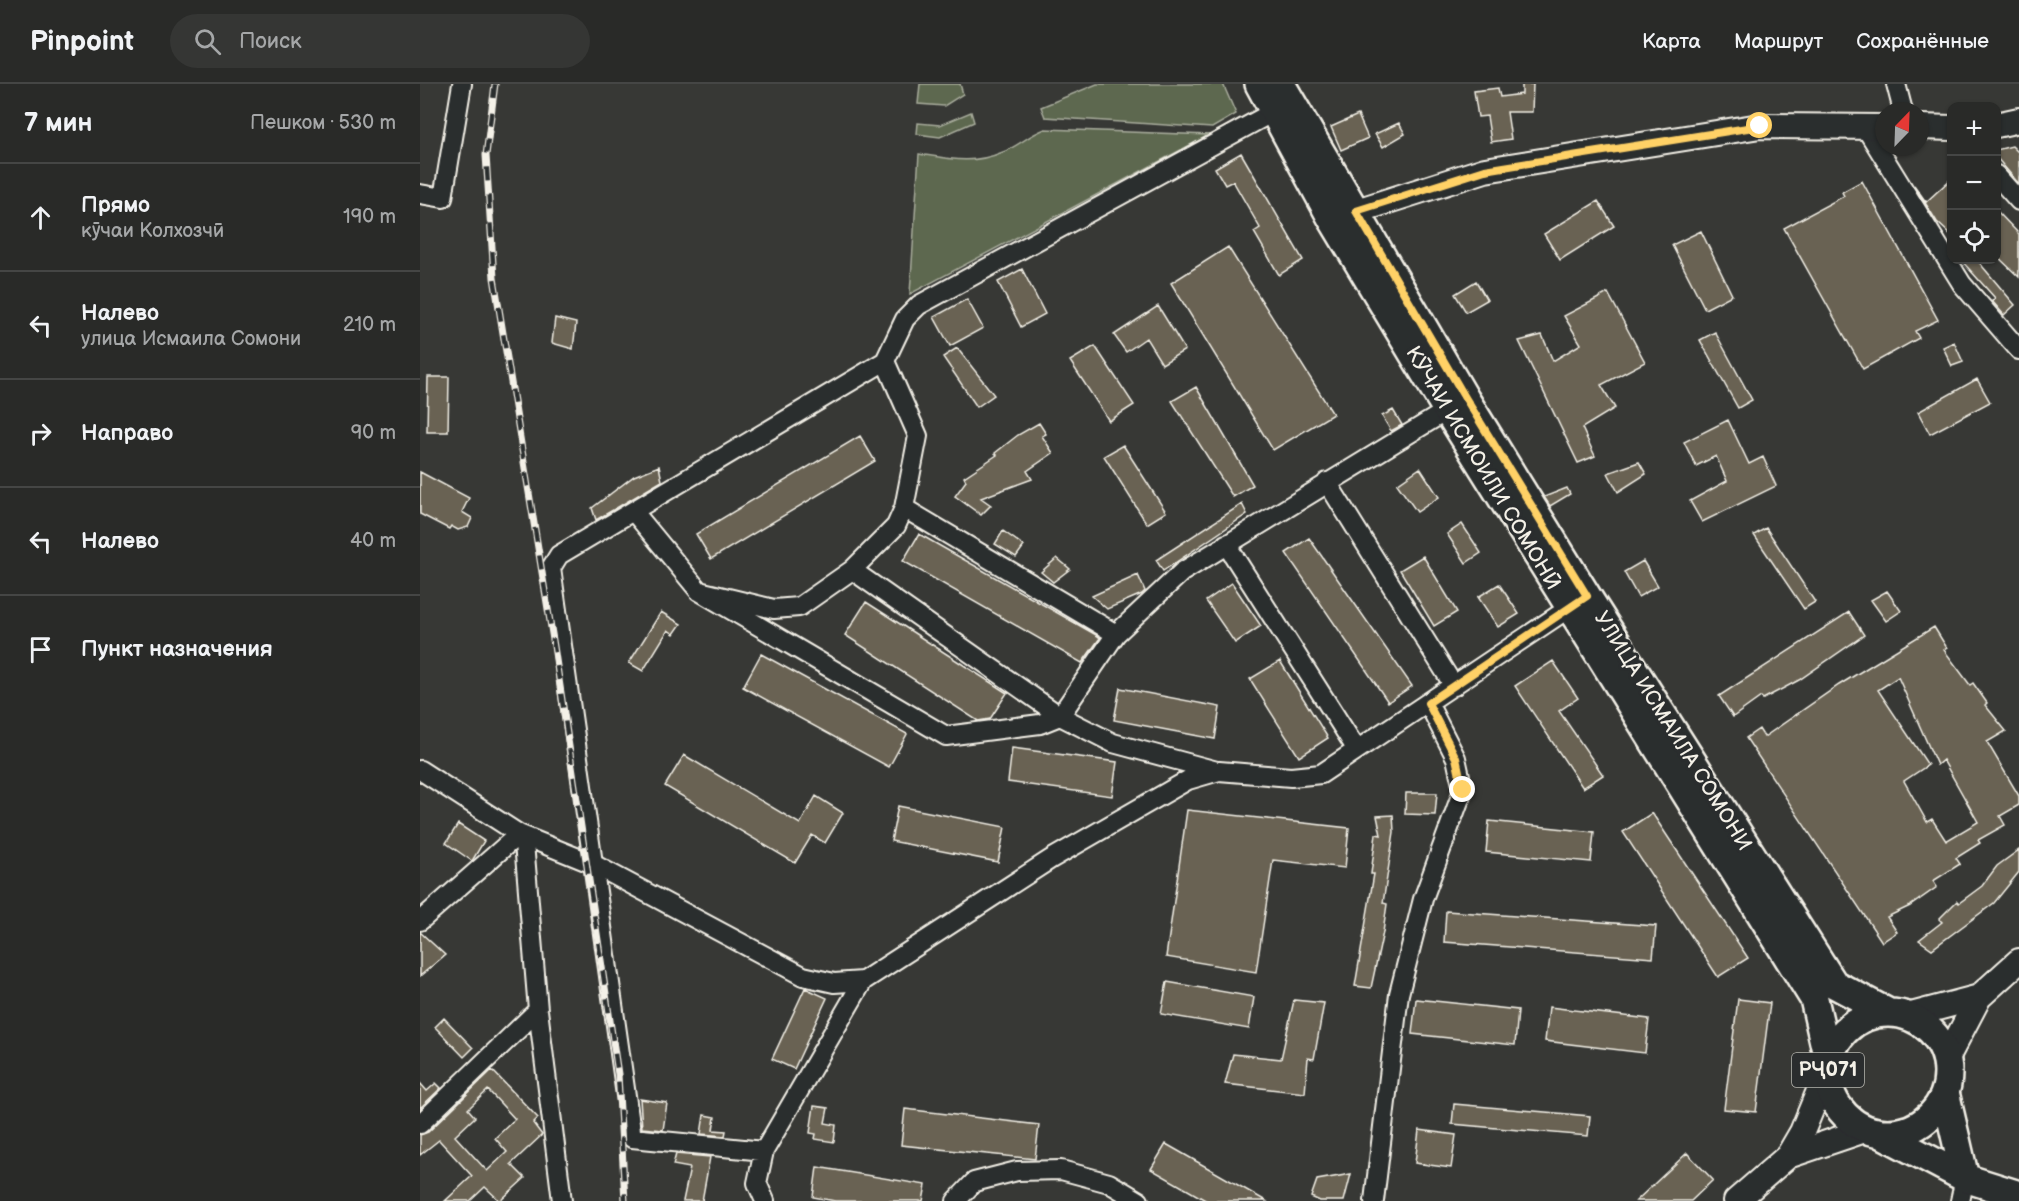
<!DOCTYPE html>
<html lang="ru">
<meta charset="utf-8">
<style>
:root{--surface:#292a28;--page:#353634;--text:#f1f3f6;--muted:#a5a7a8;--line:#454645}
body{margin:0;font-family:"Balsamiq Sans",sans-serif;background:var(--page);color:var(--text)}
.controls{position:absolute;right:18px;top:18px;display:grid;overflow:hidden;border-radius:12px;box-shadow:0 2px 4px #0004}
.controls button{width:54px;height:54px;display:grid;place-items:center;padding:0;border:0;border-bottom:2px solid var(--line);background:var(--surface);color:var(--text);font:30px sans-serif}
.compass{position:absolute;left:1455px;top:18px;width:54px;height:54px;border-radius:50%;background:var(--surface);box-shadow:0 2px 4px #0004;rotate:23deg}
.stop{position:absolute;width:18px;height:18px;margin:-14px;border:4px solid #ffd166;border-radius:50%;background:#fff}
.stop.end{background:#ffd166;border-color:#fff;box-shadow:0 2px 6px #0008}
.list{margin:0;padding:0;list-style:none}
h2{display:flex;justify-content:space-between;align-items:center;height:78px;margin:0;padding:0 24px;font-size:26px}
h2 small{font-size:20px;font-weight:400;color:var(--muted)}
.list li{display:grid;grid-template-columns:39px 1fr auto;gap:18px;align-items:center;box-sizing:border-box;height:108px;padding:0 24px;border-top:2px solid var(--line)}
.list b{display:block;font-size:22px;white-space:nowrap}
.list p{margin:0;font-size:20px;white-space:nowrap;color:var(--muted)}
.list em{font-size:20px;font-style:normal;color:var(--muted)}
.icon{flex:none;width:33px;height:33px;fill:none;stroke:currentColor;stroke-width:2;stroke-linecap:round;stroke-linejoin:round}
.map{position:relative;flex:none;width:1599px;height:1117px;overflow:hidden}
header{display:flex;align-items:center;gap:36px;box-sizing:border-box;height:84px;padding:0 30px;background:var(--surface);border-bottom:2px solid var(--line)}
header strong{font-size:28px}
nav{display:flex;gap:33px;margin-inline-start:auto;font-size:21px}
.search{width:420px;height:54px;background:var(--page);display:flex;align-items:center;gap:15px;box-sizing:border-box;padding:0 21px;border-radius:33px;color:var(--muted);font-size:22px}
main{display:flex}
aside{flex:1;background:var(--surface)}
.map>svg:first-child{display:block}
.green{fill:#5d674f;stroke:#a8ac9c;stroke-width:1.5}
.building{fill:#696252;stroke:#f4f1e8;stroke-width:1.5;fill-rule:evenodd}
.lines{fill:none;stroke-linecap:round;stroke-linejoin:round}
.street-casing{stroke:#f4f1e8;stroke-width:22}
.secondary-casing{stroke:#f4f1e8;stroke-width:28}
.primary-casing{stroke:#f4f1e8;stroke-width:32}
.street{stroke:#2a2d2e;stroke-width:18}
.secondary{stroke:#2a2d2e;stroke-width:24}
.primary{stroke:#2a2d2e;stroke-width:27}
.rail-casing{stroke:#f4f1e8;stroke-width:7}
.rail{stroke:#2a2d2e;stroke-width:4.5;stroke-dasharray:14;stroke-linecap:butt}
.route{stroke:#ffd166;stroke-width:8}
.labels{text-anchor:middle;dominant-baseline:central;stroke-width:6;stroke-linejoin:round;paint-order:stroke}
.shield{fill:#2a2d2e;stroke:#b7b6b0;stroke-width:1.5}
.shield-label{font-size:20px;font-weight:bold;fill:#f4f1e8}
.street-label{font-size:21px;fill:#f4f1e8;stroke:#2a2d2e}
</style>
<header>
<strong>Pinpoint</strong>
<div class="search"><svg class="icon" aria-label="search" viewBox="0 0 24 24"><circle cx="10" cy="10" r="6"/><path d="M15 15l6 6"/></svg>Поиск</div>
<nav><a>Карта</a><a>Маршрут</a><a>Сохранённые</a></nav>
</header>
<main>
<aside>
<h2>7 мин<small>Пешком · 530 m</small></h2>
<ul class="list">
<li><svg class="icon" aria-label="ahead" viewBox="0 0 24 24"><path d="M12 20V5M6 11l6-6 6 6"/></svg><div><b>Прямо</b><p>кӯчаи Колхозчӣ</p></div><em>190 m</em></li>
<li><svg class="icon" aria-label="left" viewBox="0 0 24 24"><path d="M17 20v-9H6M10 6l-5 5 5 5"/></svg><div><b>Налево</b><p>улица Исмаила Сомони</p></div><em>210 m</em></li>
<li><svg class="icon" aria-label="right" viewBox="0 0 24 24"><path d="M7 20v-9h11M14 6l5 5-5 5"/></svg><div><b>Направо</b></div><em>90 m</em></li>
<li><svg class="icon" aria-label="left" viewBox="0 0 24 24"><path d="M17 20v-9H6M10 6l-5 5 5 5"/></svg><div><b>Налево</b></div><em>40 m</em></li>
<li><svg class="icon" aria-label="arrive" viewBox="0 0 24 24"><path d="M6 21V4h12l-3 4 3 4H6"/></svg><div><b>Пункт назначения</b></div></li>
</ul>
</aside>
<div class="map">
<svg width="1599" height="1117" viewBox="0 0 1599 1117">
<rect width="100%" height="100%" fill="#373835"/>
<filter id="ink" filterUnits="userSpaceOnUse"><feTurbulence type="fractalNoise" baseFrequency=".0167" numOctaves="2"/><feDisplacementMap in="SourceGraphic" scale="12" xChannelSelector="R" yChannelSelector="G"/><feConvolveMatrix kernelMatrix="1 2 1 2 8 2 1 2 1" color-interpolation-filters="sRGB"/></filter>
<g filter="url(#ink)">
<path class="green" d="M 500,0 L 540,0 L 543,10 L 524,22 L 498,20 Z
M 677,0 L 803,0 L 816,30 L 792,44 L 625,33 L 621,23 Z
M 551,28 L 554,38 L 520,53 L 497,50 L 498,39 L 520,41 Z
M 625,45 L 789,51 L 490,210 L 499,70 C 530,75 553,81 583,68 C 598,62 609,51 625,45 Z"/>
<path class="building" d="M 1102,0 L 1113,0 L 1112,28 L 1087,28 L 1091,55 L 1071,58 L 1067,32 L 1058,33 L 1054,7 L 1078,4 L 1080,13 L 1102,10 Z
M 938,31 L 948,54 L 921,66 L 911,43 Z
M 979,39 L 985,50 L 963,63 L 955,50 Z
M 1592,62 L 1599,69 L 1599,100 L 1576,73 L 1576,66 Z
M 821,69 L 883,176 L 859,191 L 834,148 L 840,144 L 813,97 L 805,101 L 795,84 Z
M 1532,94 L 1532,152 L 1517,138 L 1494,101 L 1506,118 Z
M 1442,97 L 1518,236 L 1495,247 L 1499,254 L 1443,285 L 1364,144 L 1424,112 L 1422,108 Z
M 1178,117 L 1194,142 L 1140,176 L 1124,150 Z
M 1576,126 L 1599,150 L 1599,193 L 1576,171 Z
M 1281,147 L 1312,211 L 1285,225 L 1252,161 Z
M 808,163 L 913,330 L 853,366 L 751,199 Z
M 1541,176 L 1557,176 L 1595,221 L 1584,231 L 1572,217 L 1575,214 Z
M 602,185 L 625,230 L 601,243 L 578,198 Z
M 1056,197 L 1067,216 L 1046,228 L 1035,210 Z
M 1188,209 L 1225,278 L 1181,301 L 1195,324 L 1162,344 L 1175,372 L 1158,379 L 1099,257 L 1122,251 L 1133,277 L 1161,260 L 1144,232 Z
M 547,215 L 563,244 L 530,262 L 514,233 Z
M 738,222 L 765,266 L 742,280 L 726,254 L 706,268 L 694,251 Z
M 135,234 L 156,239 L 153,265 L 132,259 Z
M 1295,248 L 1332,316 L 1318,324 L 1280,256 Z
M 1534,258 L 1543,278 L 1532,282 L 1523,263 Z
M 675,262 L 714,321 L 689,337 L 650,277 Z
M 537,264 L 574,311 L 557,323 L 523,273 Z
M 8,293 L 29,293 L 28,348 L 7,348 Z
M 1557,295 L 1570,318 L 1510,350 L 1498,328 Z
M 776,303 L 833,401 L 813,413 L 752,317 Z
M 973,326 L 982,341 L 971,347 L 962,332 Z
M 1308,336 L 1329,380 L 1343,373 L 1356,402 L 1282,438 L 1270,417 L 1307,397 L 1296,372 L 1276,382 L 1264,358 Z
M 619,339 L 626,350 L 622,352 L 633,369 L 607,387 L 612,395 L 561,414 L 571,421 L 561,431 L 535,412 L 546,397 L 544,393 L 577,371 L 575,369 L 598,351 Z
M 440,352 L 455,377 L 291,475 L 276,450 Z
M 703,361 L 746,428 L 727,440 L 684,372 Z
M 1219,378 L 1226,390 L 1198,408 L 1188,389 Z
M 239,382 L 242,397 L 176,436 L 172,424 L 214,392 Z
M 1000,384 L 1019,413 L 997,428 L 977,400 Z
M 0,388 L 49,414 L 42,428 L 52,434 L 48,443 L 38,446 L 31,442 L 29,445 L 0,430 Z
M 1147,404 L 1150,410 L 1130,422 L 1124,413 Z
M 822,420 L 827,430 L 743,487 L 736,476 Z
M 1042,440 L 1061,469 L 1046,479 L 1027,450 Z
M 1346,444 L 1395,518 L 1384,525 L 1334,451 Z
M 583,447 L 604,462 L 596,473 L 575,460 Z
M 499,450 L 678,552 L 680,554 L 662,579 L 483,477 Z
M 889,454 L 992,602 L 968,618 L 866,469 Z
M 1003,472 L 1037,528 L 1014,542 L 980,486 Z
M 637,474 L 650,485 L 633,498 L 621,488 Z
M 1223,477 L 1238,502 L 1218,513 L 1204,488 Z
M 718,491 L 725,507 L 722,510 L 687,525 L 672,512 Z
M 812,499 L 841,542 L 815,559 L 786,517 Z
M 1079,500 L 1099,530 L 1078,543 L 1058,513 Z
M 1467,507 L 1481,527 L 1466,537 L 1451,516 Z
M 446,518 L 587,609 L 570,635 L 558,637 L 425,551 Z
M 241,528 L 261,540 L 254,550 L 248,546 L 223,587 L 209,579 Z
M 1429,528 L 1444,551 L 1379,596 L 1343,615 L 1341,613 L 1313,633 L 1299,612 Z
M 1514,543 L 1527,564 L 1524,566 L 1550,601 L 1553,599 L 1567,619 L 1565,621 L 1586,647 L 1567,658 L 1599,712 L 1599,721 L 1580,732 L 1585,741 L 1558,756 L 1560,759 L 1536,774 L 1540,780 L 1513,797 L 1517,803 L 1490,822 L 1467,833 L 1477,848 L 1462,858 L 1326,654 L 1339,645 L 1344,653 L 1419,601 ZM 1478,593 L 1517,681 L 1523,676 L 1558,738 L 1526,757 L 1512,735 L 1507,738 L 1484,697 L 1508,681 L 1458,606 Z
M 341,570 L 487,650 L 469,683 L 323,603 Z
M 860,577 L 908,654 L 879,673 L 830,595 Z
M 1133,577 L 1158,614 L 1139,627 L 1183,691 L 1163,704 L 1095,602 Z
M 700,604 L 800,623 L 795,655 L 694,636 Z
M 592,664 L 697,678 L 692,712 L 588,698 Z
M 264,671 L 380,740 L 396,712 L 423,729 L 405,759 L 392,751 L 375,779 L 245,702 Z
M 986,709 L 1017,709 L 1015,731 L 985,730 Z
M 478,722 L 585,743 L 578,778 L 471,757 Z
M 767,726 L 929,744 L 925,784 L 853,776 L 836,888 L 746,873 Z
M 1232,729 L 1328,874 L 1298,893 L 1203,748 Z
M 973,731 L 974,748 L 963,819 L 967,820 L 963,848 L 951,904 L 935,902 L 954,790 L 951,790 L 956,750 L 961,751 L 957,732 Z
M 1069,737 L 1174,748 L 1171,778 L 1066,768 Z
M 38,740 L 64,757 L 52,777 L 26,759 Z
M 1599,766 L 1599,788 L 1574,819 L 1512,865 L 1499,856 L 1522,838 L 1519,835 L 1537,817 L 1539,819 L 1562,802 L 1577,782 Z
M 1026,827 L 1236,842 L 1233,874 L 1024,858 Z
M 0,848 L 25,871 L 0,892 Z
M 747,898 L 834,913 L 829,945 L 741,930 Z
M 385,904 L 407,914 L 374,985 L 352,975 Z
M 996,915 L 1098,926 L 1095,961 L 992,950 Z
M 1318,915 L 1350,919 L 1336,1028 L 1304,1025 Z
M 874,916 L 904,919 L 894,975 L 888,974 L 885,1009 L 805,1000 L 813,970 L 861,975 Z
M 1129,923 L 1229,935 L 1225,969 L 1125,957 Z
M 24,934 L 53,964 L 44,973 L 15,943 Z
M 72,986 L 118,1034 L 113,1039 L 122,1051 L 91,1080 L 105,1094 L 80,1117 L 65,1103 L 50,1117 L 25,1117 L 52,1092 L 19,1056 L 0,1071 L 0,1051 L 8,1048 ZM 68,1006 L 95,1035 L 75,1054 L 87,1068 L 67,1087 L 35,1052 L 55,1033 L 48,1025 Z
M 0,999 L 7,1007 L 16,999 L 21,1004 L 0,1024 Z
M 220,1015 L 247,1019 L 243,1046 L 222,1044 Z
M 1034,1020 L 1170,1032 L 1168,1052 L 1032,1040 Z
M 394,1022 L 408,1024 L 405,1039 L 416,1041 L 414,1058 L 395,1055 L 396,1050 L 390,1049 Z
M 485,1025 L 619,1041 L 615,1075 L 481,1061 Z
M 284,1031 L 295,1033 L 293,1046 L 306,1047 L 305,1052 L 281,1050 Z
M 999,1046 L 1036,1051 L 1031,1084 L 995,1079 Z
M 746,1060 L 846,1117 L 787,1117 L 731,1085 Z
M 1267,1069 L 1293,1096 L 1271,1117 L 1216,1117 Z
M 256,1070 L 290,1073 L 282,1117 L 263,1117 L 270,1084 L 253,1081 Z
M 397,1083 L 506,1101 L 503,1117 L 415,1117 L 393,1113 Z
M 931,1090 L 924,1117 L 900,1117 L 891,1113 L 897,1096 Z"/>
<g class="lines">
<defs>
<path id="street" d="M 1476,0 L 1483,27
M 1445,43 L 1542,200 L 1599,266
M 1576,91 L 1599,117
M 0,110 L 23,114 L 42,0
M 907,398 L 1034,602
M 484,424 L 696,550
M 214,428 L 279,507 L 354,525 L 379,523 L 432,486 L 476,442 L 484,424 L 498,352 L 465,277
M 806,460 L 937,666
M 432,486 L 640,632 L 693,659 L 797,687
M 279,507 L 526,652 L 620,640 L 640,632 L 696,550 L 762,488 L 1036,321
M 0,686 L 99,750 L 104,759 L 118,926 L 142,1117
M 0,837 L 99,750 L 173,780 L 383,892 L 414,899 L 443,897 L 631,775 L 768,696 L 799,687 L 871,693 L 901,690 L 1158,518
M 0,1040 L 118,926
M 344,1067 L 212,1054 L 131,484 L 139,471 L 465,277 L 485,235 L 499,221 L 864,22
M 345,1117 L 337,1099 L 344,1067 L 443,897
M 536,1117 L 554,1098 L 597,1087 L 641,1086 L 689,1099 L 719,1117
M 954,1117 L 979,910 L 1003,815 L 1043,706 L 1036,674 L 1008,619
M 1540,1117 L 1545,1094"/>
<path id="secondary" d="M 1576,41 L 1599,36
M 1500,43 L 1532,44
M 918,133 L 1065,86 L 1340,42 L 1464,43
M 1487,932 L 1559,913
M 1527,974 L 1559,913 L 1599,877
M 1368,1072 L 1448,1045
M 1316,1117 L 1368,1072 L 1382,1048 L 1408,985"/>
<path id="primary" d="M 839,0 L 912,135 L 1027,326 L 1394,915 L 1409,980
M 861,0 L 1046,316 L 1167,512 L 1414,900 L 1467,928
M1408 989a60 60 0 1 1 120 0a60 60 0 1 1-120 0Z
M 1525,1008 L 1545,1094
M 1458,1048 L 1545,1094 L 1599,1111"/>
</defs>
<use href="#street" class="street-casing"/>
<use href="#secondary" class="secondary-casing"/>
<use href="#primary" class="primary-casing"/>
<use href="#street" class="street"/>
<use href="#secondary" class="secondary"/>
<use href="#primary" class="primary"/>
<defs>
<path id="rail" d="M 75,0 L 66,71 L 74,194 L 134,562 L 198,990 L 205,1117"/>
</defs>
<use href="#rail" class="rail-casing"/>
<use href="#rail" class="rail"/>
</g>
</g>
<g class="lines" filter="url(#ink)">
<path class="route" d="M 1043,706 L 1036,674 L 1008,619 L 1167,512 L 1046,315 L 936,127 L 1065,86 L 1340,42"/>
</g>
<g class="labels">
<rect class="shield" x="1372" y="969" width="72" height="34" rx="4.5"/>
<g class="shield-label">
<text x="1408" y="986">РҶ071</text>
</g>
<g class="street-label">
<text transform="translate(1063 384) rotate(59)">КӮЧАИ ИСМОИЛИ СОМОНӢ</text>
<text transform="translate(1253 647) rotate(58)">УЛИЦА ИСМАИЛА СОМОНИ</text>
</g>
</g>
</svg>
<div class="controls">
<button>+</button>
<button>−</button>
<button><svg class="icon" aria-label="locate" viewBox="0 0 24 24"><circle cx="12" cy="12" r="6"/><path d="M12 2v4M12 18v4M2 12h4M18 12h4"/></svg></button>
</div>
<svg class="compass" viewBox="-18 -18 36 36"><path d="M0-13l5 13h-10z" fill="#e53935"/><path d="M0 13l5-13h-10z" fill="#a5a7a8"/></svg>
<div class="stop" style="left:1340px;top:42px"></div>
<div class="stop end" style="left:1043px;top:706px"></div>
</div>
</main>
